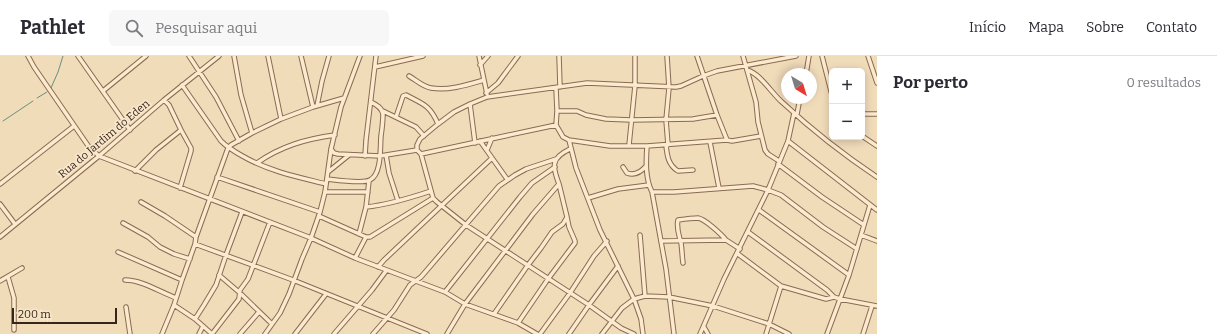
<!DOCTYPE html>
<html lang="pt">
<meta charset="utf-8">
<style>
:root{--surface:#fff;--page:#f7f7f7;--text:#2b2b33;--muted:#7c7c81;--line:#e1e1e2}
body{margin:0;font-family:Bitter,serif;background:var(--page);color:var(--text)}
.controls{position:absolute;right:12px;top:12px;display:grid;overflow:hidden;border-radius:6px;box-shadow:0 2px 10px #0003}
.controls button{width:36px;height:36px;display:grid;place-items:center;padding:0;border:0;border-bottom:1px solid var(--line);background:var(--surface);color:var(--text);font:20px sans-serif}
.compass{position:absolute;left:781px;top:12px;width:36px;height:36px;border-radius:50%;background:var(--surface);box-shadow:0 2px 10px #0003;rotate:142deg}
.scale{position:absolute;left:12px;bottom:10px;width:105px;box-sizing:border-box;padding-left:4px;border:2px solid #37251a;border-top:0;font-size:11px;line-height:14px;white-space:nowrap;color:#37251a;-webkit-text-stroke:3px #f8e7ca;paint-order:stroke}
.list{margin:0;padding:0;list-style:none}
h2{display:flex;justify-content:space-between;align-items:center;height:52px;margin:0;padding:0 16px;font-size:17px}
h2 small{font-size:13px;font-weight:400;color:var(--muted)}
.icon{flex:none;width:22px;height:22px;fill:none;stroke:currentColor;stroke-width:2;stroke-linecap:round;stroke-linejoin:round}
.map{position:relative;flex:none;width:877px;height:278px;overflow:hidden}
header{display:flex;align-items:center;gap:24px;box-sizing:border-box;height:56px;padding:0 20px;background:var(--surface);border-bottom:1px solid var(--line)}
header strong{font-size:19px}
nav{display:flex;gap:22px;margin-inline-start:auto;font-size:14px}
.search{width:280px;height:36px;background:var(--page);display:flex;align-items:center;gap:10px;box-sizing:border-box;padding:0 14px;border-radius:6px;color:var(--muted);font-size:15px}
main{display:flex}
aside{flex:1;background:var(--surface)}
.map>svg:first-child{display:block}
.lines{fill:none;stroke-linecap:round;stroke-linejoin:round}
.stream{stroke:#668f81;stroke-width:1}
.street-casing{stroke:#896b53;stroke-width:5.5}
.street{stroke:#fbeace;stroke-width:3.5}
.labels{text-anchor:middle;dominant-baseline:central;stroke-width:3.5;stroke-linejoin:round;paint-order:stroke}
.street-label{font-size:11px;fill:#37251a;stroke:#f8e7ca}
</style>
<header>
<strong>Pathlet</strong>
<div class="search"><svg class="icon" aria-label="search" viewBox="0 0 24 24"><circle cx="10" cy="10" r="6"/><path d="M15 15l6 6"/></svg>Pesquisar aqui</div>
<nav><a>Início</a><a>Mapa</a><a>Sobre</a><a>Contato</a></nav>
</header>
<main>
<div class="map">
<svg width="877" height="278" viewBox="0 0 877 278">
<rect width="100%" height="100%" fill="#f1dcba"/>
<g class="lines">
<path class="stream" d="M 51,32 L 58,16 L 63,0
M 37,42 L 47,36
M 3,65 L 33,45"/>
<defs>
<path id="street" d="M 28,0 L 34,11 L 89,91 L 99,100 L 311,182 L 355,202 L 445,236 L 465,248 L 518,267 L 537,278
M 78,0 L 130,74
M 189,0 L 216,41 L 239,85
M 234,0 L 241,39 L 252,77
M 268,0 L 281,63
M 301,0 L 313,51
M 479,0 L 487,38
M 559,0 L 560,31
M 667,0 L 669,32 L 666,64 L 668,89
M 697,0 L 717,59 L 727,84
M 743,0 L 756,46 L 758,66 L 765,94 L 768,98 L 779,105
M 822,0 L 832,39
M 868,0 L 877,27
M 480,9 L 488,0
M 375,11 L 423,0
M 747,14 C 761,18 772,38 783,47 C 812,74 844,99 877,121
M 806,18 L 809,0
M 409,20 C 416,24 423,31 431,32 C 448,35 467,29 484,24
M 182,29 L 221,85 C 229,93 237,97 246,102 C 272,116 298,121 326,128
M 556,32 L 557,55 L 556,69 L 563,81 L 569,84 L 576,112 L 600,174 L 634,243 L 641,263 L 643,278
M 103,35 L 146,0
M 486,37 L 498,27 L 518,0
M 164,44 L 169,49 L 181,74
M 470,48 L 475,87
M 317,50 L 322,25 L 329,0
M 383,55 L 416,71 L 424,80
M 557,55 L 577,55 L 586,59 L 606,63 L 631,64 L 693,63 L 717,59
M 797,58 L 800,42
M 862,58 L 877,58
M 396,61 L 403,40 L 406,39 C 423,48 430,49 438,68
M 862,80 L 877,90
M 569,84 L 610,90 L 647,90 L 727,84 L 732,85 L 761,80
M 480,85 L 507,123
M 788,85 L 877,154
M 710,86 L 719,132
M 629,89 L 635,30 L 635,0
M 666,89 C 667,99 668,109 678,115 L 693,114
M 647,90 C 646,105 645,122 652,136 L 666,213 L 674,278
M 331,93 L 334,97 L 338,98 L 380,100 L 417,94
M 487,94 L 492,82
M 421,98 L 556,69
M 386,99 L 389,117 L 398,145
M 365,100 L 366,84 L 376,0
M 257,107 C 281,90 306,83 335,79
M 778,108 L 822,141 L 864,169
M 623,111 L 627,117 C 635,120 641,116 646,110
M 135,115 L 156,94 L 181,74 L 191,92 L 191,95 L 180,132
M 328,116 L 349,99
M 217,121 L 320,156
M 327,123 C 336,124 363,128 370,124 C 382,118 380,91 381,80 C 382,73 383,66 383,58 C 382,52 377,49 371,46
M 0,128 L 74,70
M 559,128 L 567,161
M 325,136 L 368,136
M 652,136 L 674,136 L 753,130 L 768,134 L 781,139 L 823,171 L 857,193
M 588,142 L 618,133 L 649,129
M 141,146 L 165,160 L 196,181
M 0,148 L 15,168
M 366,151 C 388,149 410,142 431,135
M 759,154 L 849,219
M 319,160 L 366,181
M 123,167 L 148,181 L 160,191 L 174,198 L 190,203
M 748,176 L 827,234 L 834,241
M 359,178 L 366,151 L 369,125
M 640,179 L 645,240
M 861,179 L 877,185
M 0,181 L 99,100 L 164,44 L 219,0
M 661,185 L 726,184 L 740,193
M 195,188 L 293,224 L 427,278
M 118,196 L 182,224
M 738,198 L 781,230 L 826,243 L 834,241 L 840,243 L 877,250
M 355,202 L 366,181 L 370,181 L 433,142
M 683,207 C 682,200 682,193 681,187 C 679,179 676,172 678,164 C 685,163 692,162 698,162 C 705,163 721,178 726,184
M 378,211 L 384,204 L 492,102
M 219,219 L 240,237 L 272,268
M 8,221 L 14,242 L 14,274
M 125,224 C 142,224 160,236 176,242
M 0,225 L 22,212
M 445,236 L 520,141 L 532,127 L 555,111
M 174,249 L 195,263 L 212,278
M 126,251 L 130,278
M 494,258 L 528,209 L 541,192 L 552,176 L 563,168 L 567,161 L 569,171 L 575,185 L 575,187 L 548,223 L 518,267
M 195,263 L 204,249 L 216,229 L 226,199 L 242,156
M 704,271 L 708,278
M 162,278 L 174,249 L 182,224 L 195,188 L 196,181 L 228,92 L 231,89 L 252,77 L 281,63 L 313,51 L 344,42
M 199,278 L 203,270
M 212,278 L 239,243 L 240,234 L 248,223 L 270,166
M 240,278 L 259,256
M 265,278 L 280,257 L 289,238 L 302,203 L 311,182 L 320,156 L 325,136 L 331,93 L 341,51 L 360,0
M 295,278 L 326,238
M 334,278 L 372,234 L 386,215
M 373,278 L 394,254 L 410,229 L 421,221 L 499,130 L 515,119 L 526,113 L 556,103
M 447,278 L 465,248 L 533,158 L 559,128 C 552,110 551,102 570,93
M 540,278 L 570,237 L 594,200 L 607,185
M 569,278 L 589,249 L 618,210
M 602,278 L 622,252 L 634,243 L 645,240 L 669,241 L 713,250 L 769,268 L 789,278
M 634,278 L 621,272 L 589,249 L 466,169 L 437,146 L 433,142 L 421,98 L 417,94 L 417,89 L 420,83 L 438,68 L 454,56 L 470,48 L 487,41 L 587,27 L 676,31 L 681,30 L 703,20 L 717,15 L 796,0
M 700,278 L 724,223 L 768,134 L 788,85 L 794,57
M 766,278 L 781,230
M 827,278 L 849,219 L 870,149
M 863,278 L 872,250"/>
</defs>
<use href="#street" class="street-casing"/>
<use href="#street" class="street"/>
</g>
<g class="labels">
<g class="street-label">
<text transform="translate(104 83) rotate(-40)">Rua do Jardim do Eden</text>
</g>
</g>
</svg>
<div class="controls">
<button>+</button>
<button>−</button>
</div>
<svg class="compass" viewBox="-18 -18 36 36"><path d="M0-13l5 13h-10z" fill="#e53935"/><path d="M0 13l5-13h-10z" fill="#7c7c81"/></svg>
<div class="scale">200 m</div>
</div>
<aside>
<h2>Por perto<small>0 resultados</small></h2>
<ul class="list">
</ul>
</aside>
</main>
